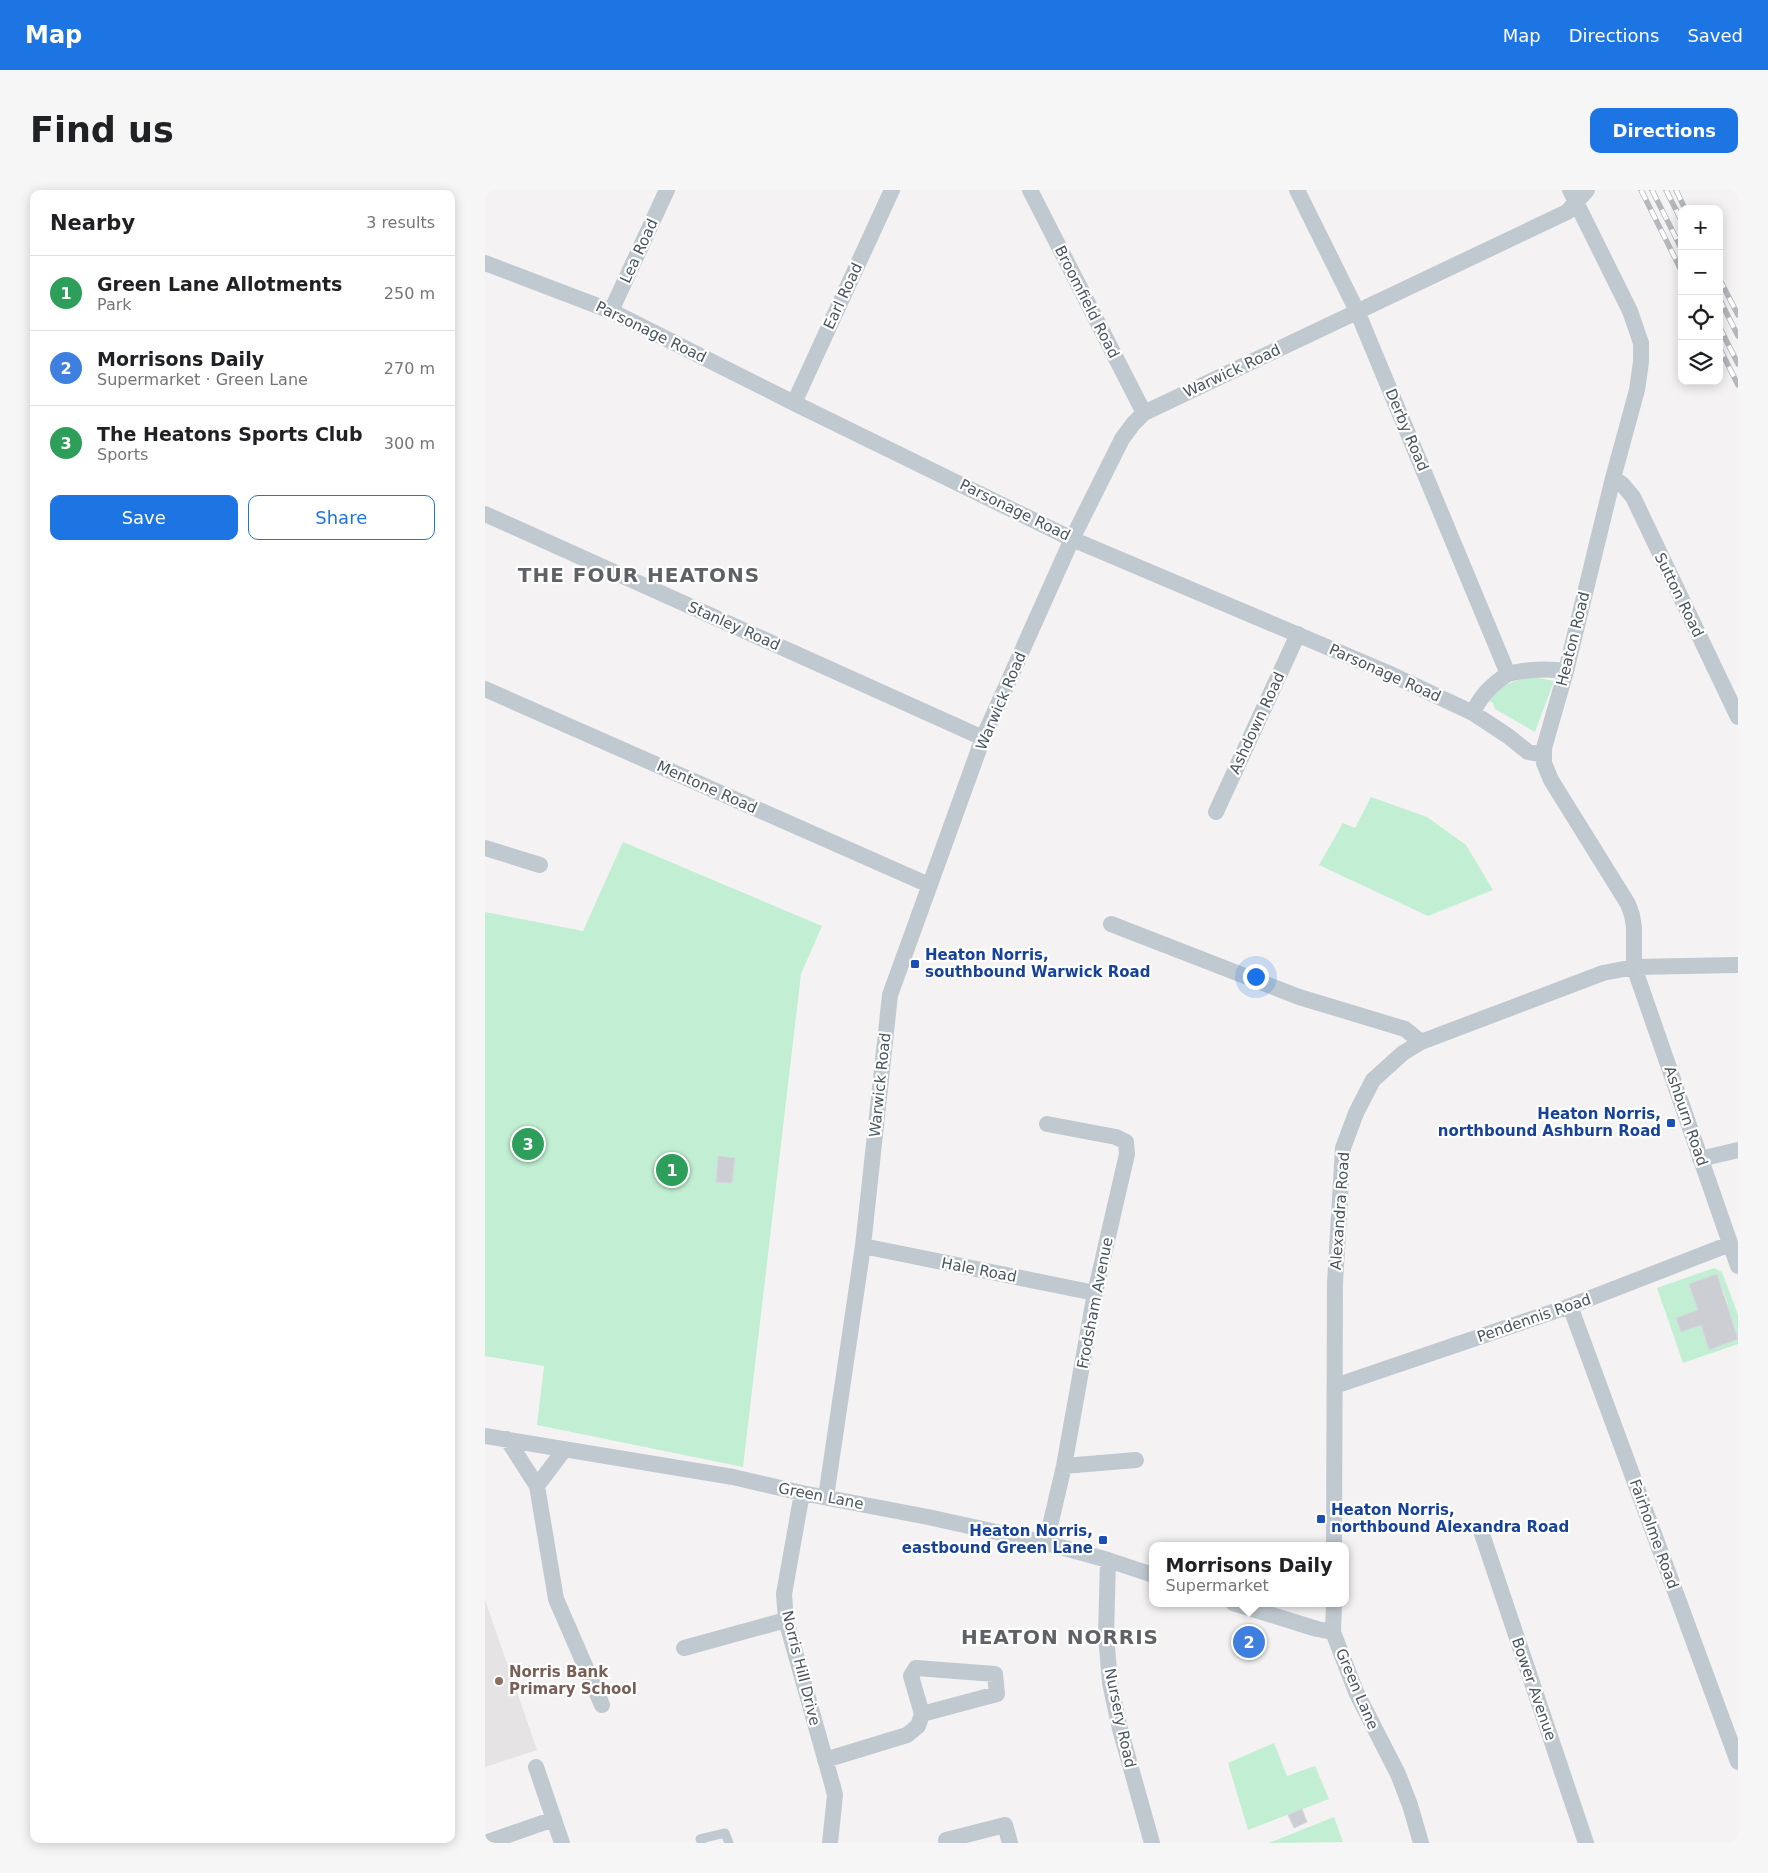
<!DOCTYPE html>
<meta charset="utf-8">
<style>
:root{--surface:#fff;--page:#f6f6f6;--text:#202124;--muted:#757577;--line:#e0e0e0;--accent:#1c75e3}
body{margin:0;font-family:"DejaVu Sans",sans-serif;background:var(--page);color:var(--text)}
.controls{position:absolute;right:15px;top:15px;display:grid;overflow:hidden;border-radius:10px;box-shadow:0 2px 12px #0003}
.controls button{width:45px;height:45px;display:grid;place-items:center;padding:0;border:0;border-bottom:1px solid var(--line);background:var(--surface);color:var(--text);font:25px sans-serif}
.you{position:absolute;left:770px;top:786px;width:18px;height:18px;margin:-12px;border:4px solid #fff;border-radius:50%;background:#1a73e8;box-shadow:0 0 0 8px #1a73e833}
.badge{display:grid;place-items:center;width:32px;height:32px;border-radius:50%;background:var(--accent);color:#fff;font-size:16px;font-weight:700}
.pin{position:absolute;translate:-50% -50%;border:2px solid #fff;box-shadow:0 1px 5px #0006}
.popup{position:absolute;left:664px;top:1352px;width:200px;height:65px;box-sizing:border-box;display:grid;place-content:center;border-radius:10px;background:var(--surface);filter:drop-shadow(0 1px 4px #0005);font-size:16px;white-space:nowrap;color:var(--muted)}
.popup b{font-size:19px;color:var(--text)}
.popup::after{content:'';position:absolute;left:50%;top:100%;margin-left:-10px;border:10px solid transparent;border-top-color:var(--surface)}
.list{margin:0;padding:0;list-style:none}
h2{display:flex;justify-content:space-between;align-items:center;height:65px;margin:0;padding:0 20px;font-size:21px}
h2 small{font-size:16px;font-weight:400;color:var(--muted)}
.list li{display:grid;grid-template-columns:32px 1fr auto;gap:15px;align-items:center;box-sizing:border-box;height:75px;padding:0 20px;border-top:1px solid var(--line)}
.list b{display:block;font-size:19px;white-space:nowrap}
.list p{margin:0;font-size:16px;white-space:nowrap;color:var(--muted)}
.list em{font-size:16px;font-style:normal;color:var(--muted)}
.actions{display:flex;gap:10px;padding:15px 20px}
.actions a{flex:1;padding:11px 0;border:1px solid var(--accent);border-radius:10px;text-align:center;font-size:18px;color:var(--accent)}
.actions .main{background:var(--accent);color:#fff}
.icon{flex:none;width:28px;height:28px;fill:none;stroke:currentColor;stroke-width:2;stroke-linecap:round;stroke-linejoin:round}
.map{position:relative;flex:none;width:1253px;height:1653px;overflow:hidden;border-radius:10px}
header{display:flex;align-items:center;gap:30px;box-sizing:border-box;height:70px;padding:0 25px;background:var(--accent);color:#fff}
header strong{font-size:24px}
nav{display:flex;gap:28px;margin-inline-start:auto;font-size:18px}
.intro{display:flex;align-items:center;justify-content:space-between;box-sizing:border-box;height:120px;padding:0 30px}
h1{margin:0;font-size:35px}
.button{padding:12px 22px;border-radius:10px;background:var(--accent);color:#fff;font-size:18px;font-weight:700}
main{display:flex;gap:30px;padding:0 30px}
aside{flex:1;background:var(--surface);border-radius:10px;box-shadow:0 2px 12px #0003}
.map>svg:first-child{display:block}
.education{fill:#e5e3e4}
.green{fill:#c2efd3;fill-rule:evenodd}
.building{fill:#ccced4;stroke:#d6d8dd}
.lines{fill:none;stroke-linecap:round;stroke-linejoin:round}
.lane{stroke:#c0c9d0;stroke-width:9}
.street{stroke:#c0c9d0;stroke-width:16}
.rail-casing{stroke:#b4b7bc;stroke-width:5.5}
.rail{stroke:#fff;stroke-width:4;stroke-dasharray:11;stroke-linecap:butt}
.transit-dot{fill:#1a4fb4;stroke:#fff;stroke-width:2}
.education-dot{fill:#8d6e63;stroke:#fff;stroke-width:2}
.labels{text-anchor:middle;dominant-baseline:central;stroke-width:4.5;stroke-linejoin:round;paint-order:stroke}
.street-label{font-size:15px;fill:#49555f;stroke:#fff}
.transit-label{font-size:15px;font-weight:bold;fill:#164399;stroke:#fff;text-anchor:start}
.education-label{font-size:15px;font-weight:bold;fill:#785e54;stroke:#fff;text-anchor:start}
.district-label{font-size:20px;font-weight:bold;letter-spacing:1px;fill:#5e6266;stroke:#fff}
</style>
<header>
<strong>Map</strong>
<nav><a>Map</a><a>Directions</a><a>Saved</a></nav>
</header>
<div class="intro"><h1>Find us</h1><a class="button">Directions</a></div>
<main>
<aside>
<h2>Nearby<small>3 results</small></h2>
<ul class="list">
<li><span class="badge" style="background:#2e9e5b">1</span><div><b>Green Lane Allotments</b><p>Park</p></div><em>250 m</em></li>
<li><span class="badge" style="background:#3f7fe0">2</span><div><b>Morrisons Daily</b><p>Supermarket · Green Lane</p></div><em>270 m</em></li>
<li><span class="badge" style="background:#2e9e5b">3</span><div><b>The Heatons Sports Club</b><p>Sports</p></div><em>300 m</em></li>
</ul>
<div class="actions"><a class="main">Save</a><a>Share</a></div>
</aside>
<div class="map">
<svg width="1253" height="1653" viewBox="0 0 1253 1653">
<rect width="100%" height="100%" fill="#f4f2f2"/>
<path class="education" d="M 0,1410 L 52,1560 L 0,1577 Z"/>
<path class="green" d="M 1043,488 L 1054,488 L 1069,491 L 1050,542 L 1010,519 L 1008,513 L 1004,511 C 1013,496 1027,491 1043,488 Z
M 886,607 L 942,627 L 981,655 L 1008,700 L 943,726 L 834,675 L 858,633 L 870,638 Z
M 138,652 L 337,736 L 316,784 L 258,1277 L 52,1235 L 59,1176 L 0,1166 L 0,722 L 98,741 Z
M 1229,1078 L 1237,1082 L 1253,1125 L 1253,1148 L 1244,1121 L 1225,1160 L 1253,1149 L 1253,1154 L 1198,1173 L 1172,1098 ZM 1232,1084 L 1243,1114 L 1215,1125 L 1212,1118 L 1219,1115 L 1204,1095 ZM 1203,1124 L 1208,1138 L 1196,1142 L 1191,1128 Z
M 789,1553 L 802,1586 L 830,1576 L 844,1609 L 763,1640 L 743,1573 Z
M 849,1627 L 858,1652 L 784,1653 Z"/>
<path class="building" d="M 233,966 L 250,968 L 247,993 L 231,992 Z
M 1232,1084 L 1253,1149 L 1224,1160 L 1216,1135 L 1196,1142 L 1191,1128 L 1213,1120 L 1204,1094 Z
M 817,1619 L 822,1632 L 809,1638 L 803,1625 Z"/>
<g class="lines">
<path class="lane" d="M 217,1653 L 215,1649 L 240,1643 L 244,1653"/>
<path class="street" d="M 545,0 L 659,223
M 812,0 L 872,121 L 1023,484 C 1043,479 1061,478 1081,481
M 1085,0 L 1145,121 L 1156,153 L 1156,172 L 1152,200 L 1128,288 L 1081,481 L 1059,558 L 1059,573 L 1066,590 L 1143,714 L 1147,725 L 1149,737 L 1149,777 L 1253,1076
M 0,73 L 126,121 L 309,213 L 587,349 L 901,482 L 988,523 L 1023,546 L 1043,562 L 1059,565
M 126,121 L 182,0
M 309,213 L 407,0
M 1128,288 L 1137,294 L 1148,307 L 1253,527
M 0,324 L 498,548
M 0,499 L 444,695
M 988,523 C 995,506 1007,494 1023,484
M 731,622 L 813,444
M 0,658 L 55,675
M 626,734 L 814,807 L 920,839 L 936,852
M 1215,969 L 1253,960
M 378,1056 L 610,1103
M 1085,1116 L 1253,1572
M 850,1196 L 1085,1116 L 1245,1054
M 0,1246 L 248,1287 L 317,1303 L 443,1327 L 561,1353 L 623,1370 L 668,1385
M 22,1249 L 52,1296 L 71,1409 L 117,1515
M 579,1276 L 651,1270
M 52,1296 L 79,1260
M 317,1303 L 299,1404 L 301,1430 L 348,1597 L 350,1605 L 345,1653
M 341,1307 L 378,1056 L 405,805 L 498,548 L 587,349 L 637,249 L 648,234 L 659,223 L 1082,22 L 1102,0
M 997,1344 L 1101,1653
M 561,1353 L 579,1276 L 610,1103 L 642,964 L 641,952 L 631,947 L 562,934
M 849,1356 L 850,1093 L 858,958 L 871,923 L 888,890 L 918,863 L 936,852 L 1118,783 L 1149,777 L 1253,775
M 623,1370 L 621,1445 L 625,1493 L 635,1539 L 667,1653
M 748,1413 L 832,1439 L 848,1442
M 849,1413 L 848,1442 L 871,1502 L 913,1584 L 925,1615 L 936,1653
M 199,1458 L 301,1430
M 340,1570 L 422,1545 L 433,1536 L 437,1524 L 426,1486 L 431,1478 L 510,1484 L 512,1504 L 437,1524
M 51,1577 L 77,1653
M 461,1650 L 520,1635 L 525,1653
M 0,1653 L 69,1629"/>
<defs>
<path id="rail" d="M 1156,0 L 1197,82
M 1167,0 L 1197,60
M 1181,0 L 1197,32
M 1191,0 L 1200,19
M 1234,88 L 1253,125
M 1234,108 L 1253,146
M 1234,136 L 1253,174
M 1234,157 L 1253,195"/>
</defs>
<use href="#rail" class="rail-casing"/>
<use href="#rail" class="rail"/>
</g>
<g class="transit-dot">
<rect x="425" y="769" width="10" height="10" rx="2.5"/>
<rect x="1181" y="928" width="10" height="10" rx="2.5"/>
<rect x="831" y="1324" width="10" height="10" rx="2.5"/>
<rect x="613" y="1345" width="10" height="10" rx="2.5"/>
</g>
<circle class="education-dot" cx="14" cy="1491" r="5"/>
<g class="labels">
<g class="street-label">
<text transform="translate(154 61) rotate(-65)">Lea Road</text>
<text transform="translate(358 106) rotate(-65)">Earl Road</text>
<text transform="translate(602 112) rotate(63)">Broomfield Road</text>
<text transform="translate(166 142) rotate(26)">Parsonage Road</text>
<text transform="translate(747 181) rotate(-25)">Warwick Road</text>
<text transform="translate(922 240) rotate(67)">Derby Road</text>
<text transform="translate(530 320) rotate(26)">Parsonage Road</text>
<text transform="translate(1194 405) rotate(64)">Sutton Road</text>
<text transform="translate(249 436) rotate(24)">Stanley Road</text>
<text transform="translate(1088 449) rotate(-76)">Heaton Road</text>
<text transform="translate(900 483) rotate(24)">Parsonage Road</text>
<text transform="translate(516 511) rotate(-67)">Warwick Road</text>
<text transform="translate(772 533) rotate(-65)">Ashdown Road</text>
<text transform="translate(222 597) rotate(24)">Mentone Road</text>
<text transform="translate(395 895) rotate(-84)">Warwick Road</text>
<text transform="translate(1201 926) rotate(71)">Ashburn Road</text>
<text transform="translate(855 1021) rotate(-86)">Alexandra Road</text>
<text transform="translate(494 1080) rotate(11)">Hale Road</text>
<text transform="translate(610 1113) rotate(-79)">Frodsham Avenue</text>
<text transform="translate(1049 1128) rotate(-19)">Pendennis Road</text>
<text transform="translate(336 1306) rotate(11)">Green Lane</text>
<text transform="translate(1169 1344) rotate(70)">Fairholme Road</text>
<text transform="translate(316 1478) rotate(76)">Norris Hill Drive</text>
<text transform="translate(872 1499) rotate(67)">Green Lane</text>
<text transform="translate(1049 1499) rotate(71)">Bower Avenue</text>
<text transform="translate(635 1528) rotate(78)">Nursery Road</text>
</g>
<g class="transit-label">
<text x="440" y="765">Heaton Norris,<tspan x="440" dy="17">southbound Warwick Road</tspan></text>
<text x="1176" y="924" text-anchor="end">Heaton Norris,<tspan x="1176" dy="17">northbound Ashburn Road</tspan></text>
<text x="846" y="1320">Heaton Norris,<tspan x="846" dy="17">northbound Alexandra Road</tspan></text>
<text x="608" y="1341" text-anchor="end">Heaton Norris,<tspan x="608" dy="17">eastbound Green Lane</tspan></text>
</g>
<g class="education-label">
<text x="24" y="1482">Norris Bank<tspan x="24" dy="17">Primary School</tspan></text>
</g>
<g class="district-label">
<text x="154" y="385">THE FOUR HEATONS</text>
<text x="575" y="1447">HEATON NORRIS</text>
</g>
</g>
</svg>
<div class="controls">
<button>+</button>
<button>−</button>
<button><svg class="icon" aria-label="locate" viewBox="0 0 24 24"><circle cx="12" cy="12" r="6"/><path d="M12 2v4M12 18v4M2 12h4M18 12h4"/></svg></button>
<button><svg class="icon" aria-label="layers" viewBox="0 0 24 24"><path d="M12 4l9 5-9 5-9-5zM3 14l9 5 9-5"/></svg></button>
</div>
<div class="you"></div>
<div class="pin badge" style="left:187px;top:980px;background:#2e9e5b">1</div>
<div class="pin badge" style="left:764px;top:1452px;background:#3f7fe0">2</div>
<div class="popup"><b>Morrisons Daily</b>Supermarket</div>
<div class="pin badge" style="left:43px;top:954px;background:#2e9e5b">3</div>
</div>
</main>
